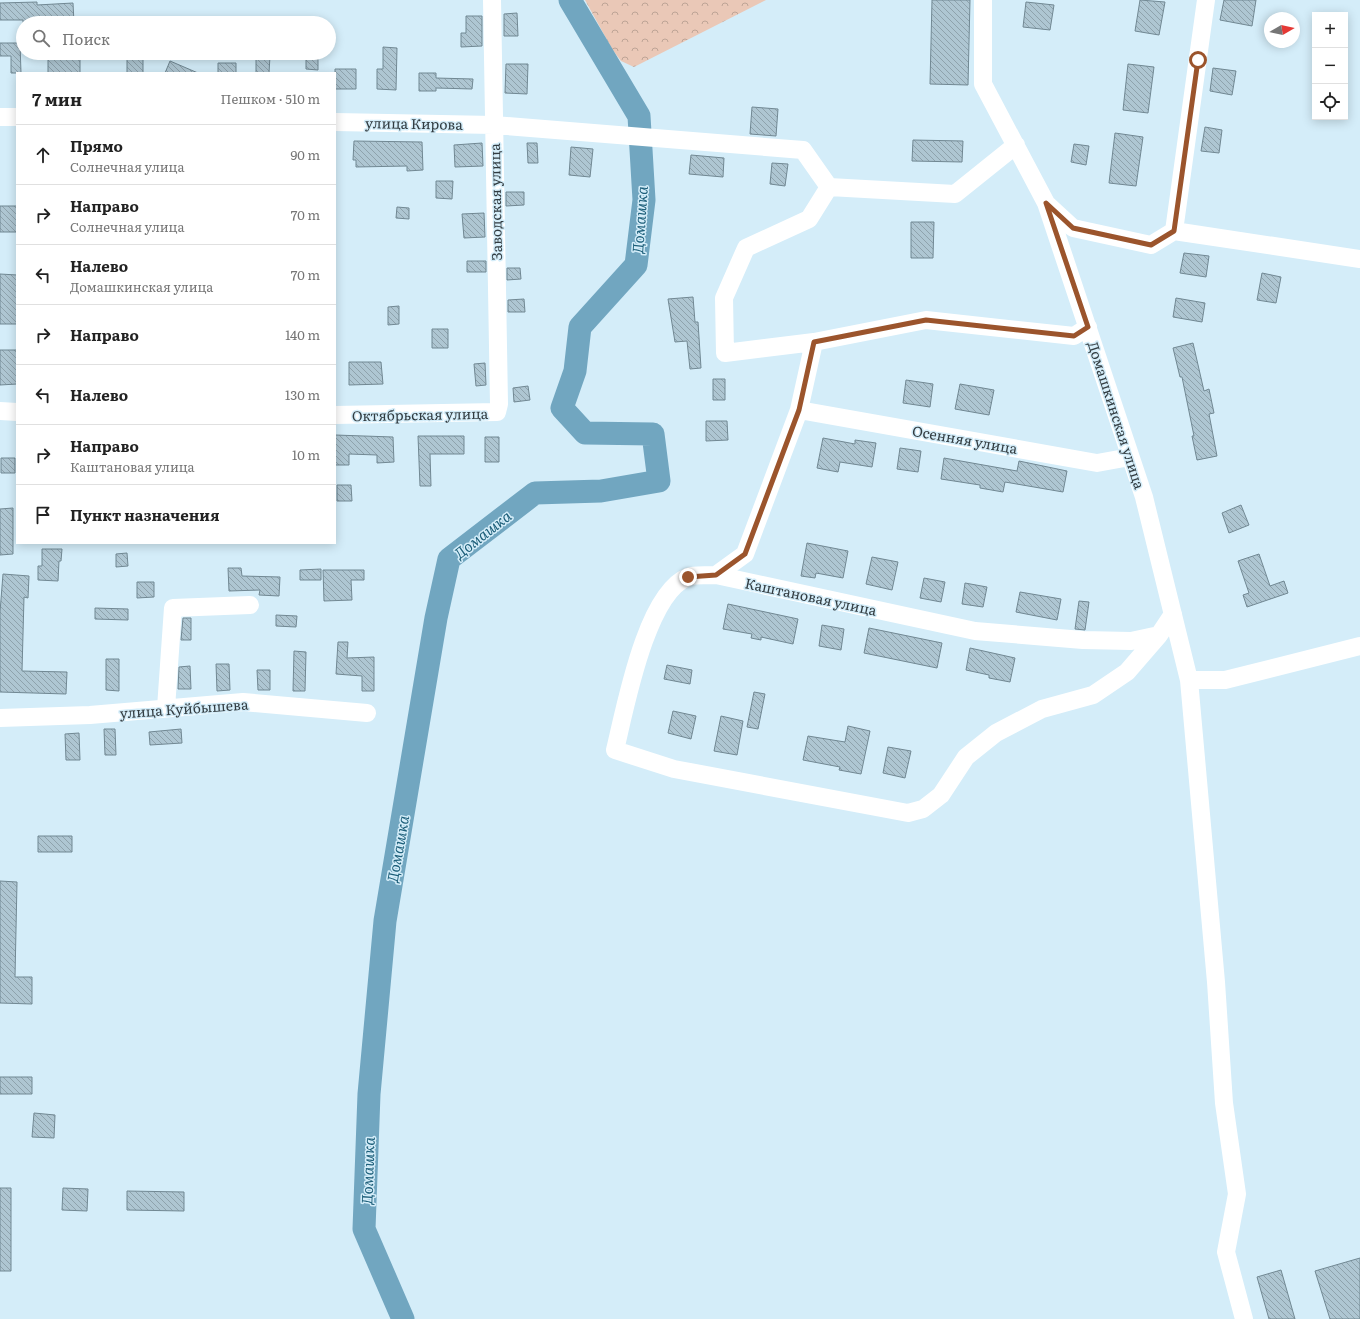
<!DOCTYPE html>
<html lang="ru">
<meta charset="utf-8">
<style>
:root{--surface:#fff;--page:#f2f2f2;--text:#222;--muted:#767676;--line:#e0e0e0}
body{margin:0;font-family:Literata,serif;background:var(--page);color:var(--text)}
.controls{position:absolute;right:12px;top:12px;display:grid;overflow:hidden;border-radius:0px;box-shadow:0 2px 10px #0003}
.controls button{width:36px;height:36px;display:grid;place-items:center;padding:0;border:0;border-bottom:1px solid var(--line);background:var(--surface);color:var(--text);font:20px sans-serif}
.compass{position:absolute;left:1264px;top:12px;width:36px;height:36px;border-radius:50%;background:var(--surface);box-shadow:0 2px 10px #0003;rotate:81deg}
.stop{position:absolute;width:12px;height:12px;margin:-9px;border:3px solid #9b542c;border-radius:50%;background:#fff}
.stop.end{background:#9b542c;border-color:#fff;box-shadow:0 1px 4px #0008}
.list{margin:0;padding:0;list-style:none}
h2{display:flex;justify-content:space-between;align-items:center;height:52px;margin:0;padding:0 16px;font-size:17px}
h2 small{font-size:13px;font-weight:400;color:var(--muted)}
.list li{display:grid;grid-template-columns:26px 1fr auto;gap:12px;align-items:center;box-sizing:border-box;height:60px;padding:0 16px;border-top:1px solid var(--line)}
.list b{display:block;font-size:15px;white-space:nowrap}
.list p{margin:0;font-size:13px;white-space:nowrap;color:var(--muted)}
.list em{font-size:13px;font-style:normal;color:var(--muted)}
.icon{flex:none;width:22px;height:22px;fill:none;stroke:currentColor;stroke-width:2;stroke-linecap:round;stroke-linejoin:round}
.map{position:relative;flex:none;width:1360px;height:1319px;overflow:hidden}
.search{position:absolute;background:var(--surface);box-shadow:0 2px 10px #0003;left:16px;top:16px;width:320px;height:44px;display:flex;align-items:center;gap:10px;box-sizing:border-box;padding:0 14px;border-radius:22px;color:var(--muted);font-size:15px}
.panel{position:absolute;background:var(--surface);box-shadow:0 2px 10px #0003;left:16px;top:72px;width:320px;height:472px;border-radius:0px}
.map>svg:first-child{display:block}
.forest{fill:url(#forest-crowns)}
.lines{fill:none;stroke-linecap:round;stroke-linejoin:round}
.river{stroke:#71a6c0;stroke-width:23}
.building{fill:url(#building-back-hatch);stroke:#718893}
.minor{stroke:#fff;stroke-width:18}
.route{stroke:#9b542c;stroke-width:5}
.labels{text-anchor:middle;dominant-baseline:central;stroke-width:3;stroke-linejoin:round;paint-order:stroke}
.street-label{font-size:14px;fill:#323c41;stroke:#d4edf9}
.water-label{font-size:15px;font-style:italic;fill:#1d5f7a;stroke:#d4edf9}
</style>
<div class="map">
<svg width="1360" height="1319" viewBox="0 0 1360 1319">
<defs>
<pattern id="forest-crowns" width="20" height="18" patternUnits="userSpaceOnUse"><rect width="20" height="18" fill="#eac8b7"/><path d="M2 6a3 3 0 1 1 6 0M12 15a3 3 0 1 1 6 0" fill="none" stroke="#bea496"/></pattern>
<pattern id="building-back-hatch" width="6" height="6" patternUnits="userSpaceOnUse"><rect width="6" height="6" fill="#aec6d2"/><path d="M-1 5l2 2M0 0l6 6M5-1l2 2" fill="none" stroke="#8ea2ac"/></pattern>
</defs>
<rect width="100%" height="100%" fill="#d4edf9"/>
<path class="forest" d="M 585,0 L 766,0 L 634,67 L 621,61 L 612,49 Z"/>
<g class="lines">
<path class="river" d="M 403,1319 L 364,1229 L 369,1094 L 385,921 L 436,618 L 449,559 L 535,493 L 601,491 L 659,481 L 653,434 L 585,433 L 562,408 L 575,371 L 580,327 L 636,265 L 644,200 L 639,116 L 570,0"/>
</g>
<path class="building" d="M 932,0 L 970,0 L 968,85 L 930,84 Z
M 1140,0 L 1165,2 L 1159,35 L 1135,31 Z
M 1224,0 L 1256,0 L 1252,26 L 1220,20 Z
M 37,2 L 37,5 L 73,3 L 74,23 L 56,23 L 56,20 L 36,19 L 36,23 L 23,23 L 23,20 L 0,20 L 0,3 Z
M 1026,2 L 1054,5 L 1050,30 L 1023,27 Z
M 517,13 L 518,36 L 504,36 L 504,14 Z
M 466,16 L 482,16 L 482,46 L 461,47 L 461,33 L 466,33 Z
M 0,43 L 20,43 L 21,73 L 11,73 L 11,56 L 0,56 Z
M 383,47 L 397,48 L 396,90 L 377,89 L 377,69 L 383,69 Z
M 306,53 L 318,53 L 318,70 L 306,69 Z
M 256,56 L 270,56 L 269,73 L 256,73 Z
M 80,58 L 80,73 L 48,73 L 48,59 Z
M 127,58 L 143,58 L 143,73 L 127,73 Z
M 170,61 L 198,73 L 165,73 Z
M 218,63 L 236,63 L 236,73 L 218,73 Z
M 506,64 L 528,64 L 527,94 L 505,93 Z
M 1128,64 L 1154,67 L 1148,113 L 1123,110 Z
M 1213,68 L 1236,71 L 1232,95 L 1210,91 Z
M 335,69 L 356,69 L 356,89 L 335,89 Z
M 419,73 L 436,73 L 436,78 L 473,79 L 472,89 L 436,88 L 436,91 L 419,91 Z
M 752,107 L 778,109 L 776,136 L 750,134 Z
M 1205,127 L 1222,130 L 1219,153 L 1201,151 Z
M 1115,133 L 1143,137 L 1136,186 L 1109,183 Z
M 913,140 L 963,141 L 962,162 L 912,161 Z
M 354,141 L 422,142 L 423,170 L 407,171 L 407,166 L 356,167 L 356,160 L 353,160 Z
M 482,143 L 483,166 L 455,167 L 454,145 Z
M 527,143 L 537,143 L 538,163 L 528,163 Z
M 1074,144 L 1089,146 L 1086,165 L 1071,162 Z
M 571,147 L 593,149 L 590,177 L 569,175 Z
M 691,155 L 724,158 L 723,177 L 689,174 Z
M 772,163 L 788,164 L 785,186 L 770,184 Z
M 436,181 L 453,181 L 452,199 L 436,198 Z
M 506,192 L 524,192 L 524,205 L 506,206 Z
M 0,206 L 17,206 L 17,232 L 0,232 Z
M 397,207 L 409,208 L 409,219 L 396,218 Z
M 484,213 L 485,237 L 464,238 L 462,214 Z
M 911,222 L 934,222 L 933,258 L 911,258 Z
M 1184,253 L 1209,256 L 1206,277 L 1180,273 Z
M 467,261 L 486,261 L 486,272 L 467,272 Z
M 507,268 L 520,268 L 521,279 L 507,280 Z
M 1262,273 L 1281,277 L 1276,303 L 1257,300 Z
M 0,274 L 17,275 L 17,324 L 0,324 Z
M 693,297 L 695,322 L 698,322 L 701,368 L 690,369 L 687,341 L 675,342 L 668,299 Z
M 1176,298 L 1205,303 L 1202,322 L 1173,317 Z
M 524,299 L 525,312 L 508,312 L 508,300 Z
M 399,306 L 399,324 L 388,325 L 388,307 Z
M 432,329 L 448,329 L 448,348 L 432,348 Z
M 1193,343 L 1204,391 L 1209,389 L 1214,413 L 1209,414 L 1217,456 L 1197,460 L 1192,436 L 1194,436 L 1182,377 L 1180,377 L 1173,348 Z
M 0,350 L 17,350 L 17,384 L 0,385 Z
M 349,362 L 381,362 L 383,384 L 349,385 Z
M 485,363 L 486,385 L 476,386 L 474,364 Z
M 713,379 L 725,379 L 725,400 L 713,400 Z
M 906,380 L 933,384 L 930,407 L 903,403 Z
M 960,384 L 994,390 L 989,415 L 955,409 Z
M 528,386 L 530,400 L 514,402 L 513,388 Z
M 706,421 L 727,421 L 728,440 L 706,441 Z
M 335,435 L 393,437 L 394,462 L 377,463 L 377,455 L 349,454 L 349,465 L 335,465 Z
M 418,436 L 464,436 L 464,454 L 430,454 L 431,486 L 420,486 Z
M 485,437 L 499,437 L 499,462 L 485,462 Z
M 823,438 L 855,444 L 855,440 L 876,443 L 872,467 L 840,462 L 838,472 L 817,468 Z
M 900,448 L 921,451 L 918,472 L 897,469 Z
M 1,458 L 15,458 L 15,473 L 1,473 Z
M 944,458 L 1017,471 L 1019,461 L 1067,471 L 1063,492 L 1005,482 L 1003,492 L 980,488 L 980,485 L 941,479 Z
M 337,485 L 351,485 L 352,501 L 337,501 Z
M 1241,505 L 1249,525 L 1229,533 L 1222,513 Z
M 13,508 L 13,554 L 0,555 L 0,509 Z
M 807,543 L 848,551 L 843,578 L 816,573 L 815,578 L 801,576 Z
M 42,549 L 62,549 L 61,561 L 59,561 L 58,581 L 38,580 L 38,566 L 42,566 Z
M 127,553 L 128,566 L 116,567 L 116,554 Z
M 1259,554 L 1270,586 L 1284,581 L 1288,593 L 1247,607 L 1243,595 L 1249,593 L 1238,561 Z
M 872,557 L 898,562 L 892,590 L 866,584 Z
M 228,568 L 241,568 L 242,576 L 280,577 L 279,596 L 259,595 L 260,590 L 229,591 Z
M 321,569 L 321,580 L 300,580 L 300,570 Z
M 323,570 L 364,570 L 364,580 L 351,580 L 352,600 L 324,601 Z
M 3,574 L 29,576 L 28,598 L 24,597 L 22,671 L 67,672 L 66,694 L 0,692 L 0,612 Z
M 924,578 L 945,582 L 941,602 L 920,598 Z
M 137,582 L 154,582 L 154,597 L 137,598 Z
M 965,583 L 987,587 L 983,607 L 962,604 Z
M 1020,592 L 1061,599 L 1057,620 L 1016,612 Z
M 1079,601 L 1089,602 L 1085,630 L 1075,629 Z
M 728,604 L 798,619 L 793,644 L 761,637 L 761,640 L 751,638 L 752,634 L 723,629 Z
M 95,608 L 128,609 L 128,620 L 95,619 Z
M 276,615 L 297,616 L 296,627 L 276,626 Z
M 183,618 L 191,618 L 191,640 L 181,640 Z
M 822,625 L 844,629 L 841,650 L 819,646 Z
M 869,628 L 942,643 L 937,668 L 864,653 Z
M 338,642 L 348,642 L 347,658 L 374,657 L 374,691 L 362,691 L 362,676 L 336,674 Z
M 970,648 L 1015,658 L 1010,682 L 989,678 L 989,675 L 966,670 Z
M 294,651 L 306,652 L 305,691 L 293,691 Z
M 106,659 L 119,659 L 119,691 L 106,690 Z
M 216,664 L 229,664 L 230,690 L 217,691 Z
M 667,665 L 692,670 L 690,684 L 664,679 Z
M 190,666 L 191,689 L 178,689 L 179,667 Z
M 257,670 L 270,670 L 270,690 L 258,690 Z
M 754,692 L 765,694 L 758,729 L 747,727 Z
M 673,711 L 696,716 L 691,739 L 668,733 Z
M 721,716 L 743,721 L 737,755 L 714,751 Z
M 848,726 L 870,731 L 861,774 L 839,770 L 840,767 L 803,760 L 808,736 L 845,742 Z
M 104,729 L 115,729 L 116,755 L 105,755 Z
M 181,729 L 182,743 L 150,745 L 149,732 Z
M 79,733 L 80,760 L 66,760 L 65,734 Z
M 888,747 L 911,751 L 905,778 L 883,773 Z
M 38,836 L 72,836 L 72,852 L 38,852 Z
M 0,881 L 17,882 L 15,977 L 32,977 L 32,1004 L 0,1003 Z
M 0,1077 L 32,1077 L 32,1094 L 0,1094 Z
M 34,1113 L 55,1115 L 54,1138 L 32,1137 Z
M 0,1188 L 11,1188 L 11,1271 L 0,1271 Z
M 63,1188 L 88,1189 L 87,1211 L 62,1210 Z
M 127,1191 L 184,1192 L 184,1211 L 127,1210 Z
M 1360,1258 L 1360,1319 L 1330,1319 L 1315,1271 Z
M 1281,1270 L 1295,1319 L 1269,1319 L 1257,1277 Z"/>
<g class="lines">
<path class="minor" d="M 983,0 L 983,84 L 1046,203 L 1144,497 L 1189,680 L 1216,982 L 1224,1103 L 1237,1194 L 1226,1252 L 1244,1319
M 0,117 L 17,117
M 335,122 L 494,125 L 803,150 L 829,187 L 955,194 L 1016,145
M 829,187 L 809,219 L 746,248 L 724,298 L 725,353 L 814,342 L 926,320 L 1074,336 L 1088,327
M 1048,205 L 1073,228 L 1151,245 L 1174,231 L 1206,0
M 1174,231 L 1360,259
M 799,410 L 1097,463 L 1130,457
M 0,411 L 17,412
M 335,415 L 497,412 L 499,404 L 492,0
M 716,575 L 745,554 L 799,410 L 814,342
M 1159,635 L 1127,672 L 1093,695 L 1042,709 L 996,733 L 966,757 L 941,795 L 923,809 L 908,813 L 674,769 L 615,750 C 625,709 646,593 688,577 C 696,574 708,576 716,575 L 975,631 L 1083,640 L 1131,641 L 1159,635 L 1173,614
M 1189,680 L 1225,680 L 1360,646
M 166,708 L 173,608 L 250,605
M 0,718 L 90,715 L 243,702 L 367,713"/>
</g>
<g class="lines">
<path class="route" d="M 688,577 L 716,575 L 745,554 L 799,410 L 814,342 L 926,320 L 1074,336 L 1088,327 L 1046,203 L 1073,228 L 1151,245 L 1174,231 L 1198,60"/>
</g>
<g class="labels">
<g class="street-label">
<text transform="translate(414 123) rotate(1)">улица Кирова</text>
<text transform="translate(495 202) rotate(-91)">Заводская улица</text>
<text transform="translate(420 414) rotate(-1)">Октябрьская улица</text>
<text transform="translate(1117 415) rotate(72)">Домашкинская улица</text>
<text transform="translate(965 439) rotate(10)">Осенняя улица</text>
<text transform="translate(811 596) rotate(12)">Каштановая улица</text>
<text transform="translate(184 708) rotate(-4)">улица Куйбышева</text>
</g>
<g class="water-label">
<text transform="translate(639 220) rotate(-86)">Домашка</text>
<text transform="translate(482 534) rotate(-38)">Домашка</text>
<text transform="translate(397 849) rotate(-80)">Домашка</text>
<text transform="translate(367 1171) rotate(-88)">Домашка</text>
</g>
</g>
</svg>
<div class="controls">
<button>+</button>
<button>−</button>
<button><svg class="icon" aria-label="locate" viewBox="0 0 24 24"><circle cx="12" cy="12" r="6"/><path d="M12 2v4M12 18v4M2 12h4M18 12h4"/></svg></button>
</div>
<svg class="compass" viewBox="-18 -18 36 36"><path d="M0-13l5 13h-10z" fill="#e53935"/><path d="M0 13l5-13h-10z" fill="#767676"/></svg>
<div class="stop" style="left:1198px;top:60px"></div>
<div class="stop end" style="left:688px;top:577px"></div>
<div class="search"><svg class="icon" aria-label="search" viewBox="0 0 24 24"><circle cx="10" cy="10" r="6"/><path d="M15 15l6 6"/></svg>Поиск</div>
<section class="panel">
<h2>7 мин<small>Пешком · 510 m</small></h2>
<ul class="list">
<li><svg class="icon" aria-label="ahead" viewBox="0 0 24 24"><path d="M12 20V5M6 11l6-6 6 6"/></svg><div><b>Прямо</b><p>Солнечная улица</p></div><em>90 m</em></li>
<li><svg class="icon" aria-label="right" viewBox="0 0 24 24"><path d="M7 20v-9h11M14 6l5 5-5 5"/></svg><div><b>Направо</b><p>Солнечная улица</p></div><em>70 m</em></li>
<li><svg class="icon" aria-label="left" viewBox="0 0 24 24"><path d="M17 20v-9H6M10 6l-5 5 5 5"/></svg><div><b>Налево</b><p>Домашкинская улица</p></div><em>70 m</em></li>
<li><svg class="icon" aria-label="right" viewBox="0 0 24 24"><path d="M7 20v-9h11M14 6l5 5-5 5"/></svg><div><b>Направо</b></div><em>140 m</em></li>
<li><svg class="icon" aria-label="left" viewBox="0 0 24 24"><path d="M17 20v-9H6M10 6l-5 5 5 5"/></svg><div><b>Налево</b></div><em>130 m</em></li>
<li><svg class="icon" aria-label="right" viewBox="0 0 24 24"><path d="M7 20v-9h11M14 6l5 5-5 5"/></svg><div><b>Направо</b><p>Каштановая улица</p></div><em>10 m</em></li>
<li><svg class="icon" aria-label="arrive" viewBox="0 0 24 24"><path d="M6 21V4h12l-3 4 3 4H6"/></svg><div><b>Пункт назначения</b></div></li>
</ul>
</section>
</div>
